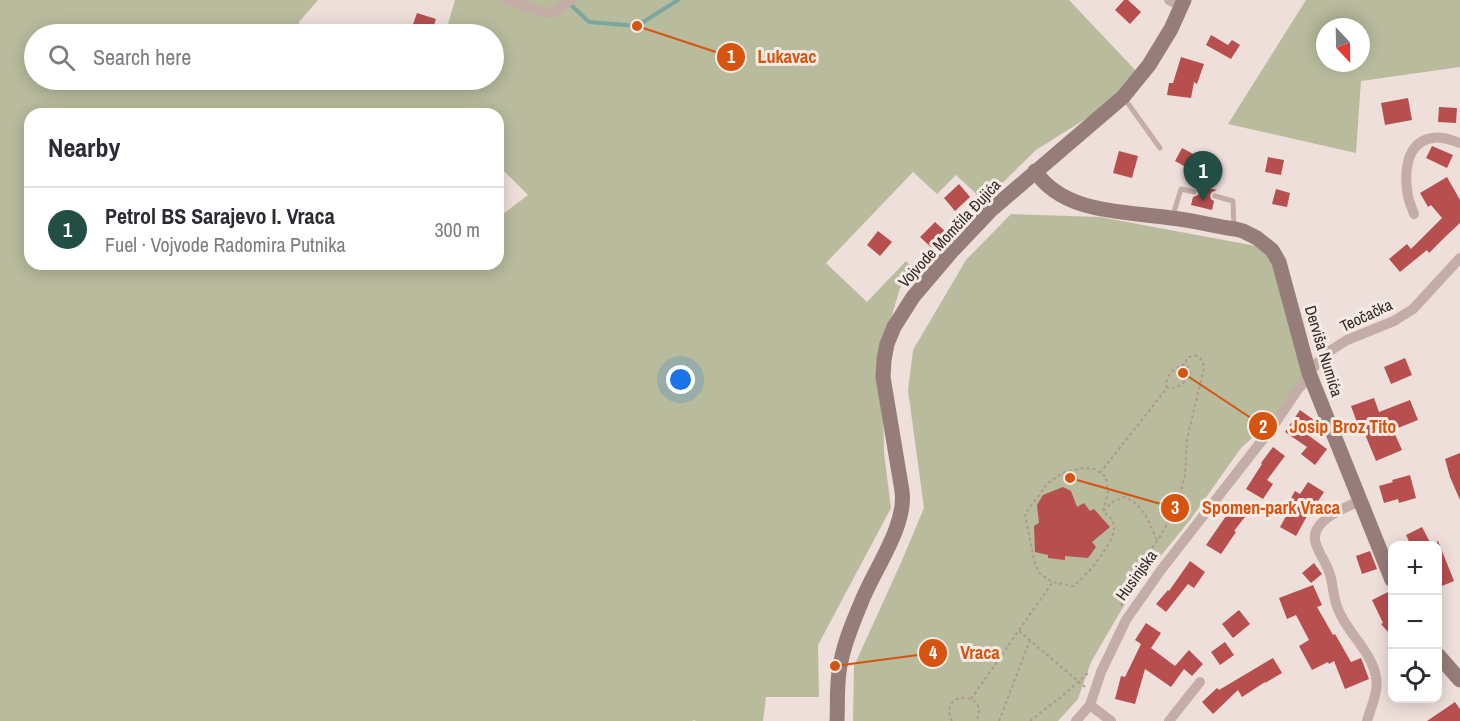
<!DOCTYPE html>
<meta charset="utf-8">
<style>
:root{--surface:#fff;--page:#f7f7f7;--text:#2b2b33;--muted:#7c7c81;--line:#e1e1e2;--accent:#224e46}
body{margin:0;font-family:"Archivo Narrow",sans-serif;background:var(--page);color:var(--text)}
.controls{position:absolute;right:18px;bottom:18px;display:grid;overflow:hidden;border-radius:12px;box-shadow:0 3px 15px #0003}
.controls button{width:54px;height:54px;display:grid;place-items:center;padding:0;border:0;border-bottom:2px solid var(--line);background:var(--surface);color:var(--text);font:30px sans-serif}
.compass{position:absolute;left:1316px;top:18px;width:54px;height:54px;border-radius:50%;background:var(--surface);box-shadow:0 3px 15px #0003;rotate:158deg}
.you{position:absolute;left:681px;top:380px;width:21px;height:21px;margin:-15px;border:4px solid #fff;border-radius:50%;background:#1a73e8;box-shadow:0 0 0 9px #1a73e833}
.badge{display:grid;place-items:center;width:39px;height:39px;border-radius:50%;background:var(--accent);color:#fff;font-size:20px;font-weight:700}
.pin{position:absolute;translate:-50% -50px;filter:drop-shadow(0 2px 3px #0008)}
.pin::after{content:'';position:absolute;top:32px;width:21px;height:18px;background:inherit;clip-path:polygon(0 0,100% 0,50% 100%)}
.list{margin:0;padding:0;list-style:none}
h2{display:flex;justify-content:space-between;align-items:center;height:78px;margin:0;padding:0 24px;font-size:26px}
h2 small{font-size:20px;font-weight:400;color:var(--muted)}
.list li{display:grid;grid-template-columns:39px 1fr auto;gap:18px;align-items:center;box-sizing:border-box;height:84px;padding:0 24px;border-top:2px solid var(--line)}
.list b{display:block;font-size:22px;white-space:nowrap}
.list p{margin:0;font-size:20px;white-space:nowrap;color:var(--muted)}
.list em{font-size:20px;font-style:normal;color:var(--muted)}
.icon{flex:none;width:33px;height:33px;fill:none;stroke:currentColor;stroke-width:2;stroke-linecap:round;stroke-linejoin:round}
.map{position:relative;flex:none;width:1460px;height:721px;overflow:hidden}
.search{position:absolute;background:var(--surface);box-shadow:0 3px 15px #0003;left:24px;top:24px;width:480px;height:66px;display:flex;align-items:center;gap:15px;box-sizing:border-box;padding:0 21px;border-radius:33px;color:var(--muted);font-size:22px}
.panel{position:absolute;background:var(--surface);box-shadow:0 3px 15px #0003;left:24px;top:108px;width:480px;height:162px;border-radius:18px}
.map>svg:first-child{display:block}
.green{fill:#b8bb9c;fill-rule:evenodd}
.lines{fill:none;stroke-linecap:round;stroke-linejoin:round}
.stream{stroke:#7ca79e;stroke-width:4}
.building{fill:#b74f4f}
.path{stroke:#b09792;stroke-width:2;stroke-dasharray:3 3;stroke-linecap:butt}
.lane{stroke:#c4ada7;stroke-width:5}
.street{stroke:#c4ada7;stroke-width:10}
.secondary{stroke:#977d79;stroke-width:15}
.labels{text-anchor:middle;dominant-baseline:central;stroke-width:6;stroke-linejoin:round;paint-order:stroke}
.street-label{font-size:16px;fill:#322827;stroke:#f6eae5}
.leader{fill:none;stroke:#d6540f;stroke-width:2}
.callout-dot{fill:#d6540f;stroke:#f6eae5;stroke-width:2}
.mark-label{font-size:18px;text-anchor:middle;font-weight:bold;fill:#fff}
.callout-label{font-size:18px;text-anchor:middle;font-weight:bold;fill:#d6540f;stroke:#f6eae5;stroke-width:6;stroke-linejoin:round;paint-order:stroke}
</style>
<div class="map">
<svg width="1460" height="721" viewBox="0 0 1460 721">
<rect width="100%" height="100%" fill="#eedfda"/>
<path class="green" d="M 0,0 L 318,0 L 299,22 L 300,34 L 34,34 L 34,80 L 315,80 L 321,90 L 354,80 L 494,80 L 494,34 L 445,34 L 455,0 L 1069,0 L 1138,73 L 1095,113 L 1036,150 L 984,201 L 956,175 L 937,194 L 913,172 L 826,263 L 867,302 L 906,261 L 917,272 L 900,288 L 882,349 L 884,453 L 891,508 L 818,645 L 819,697 L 766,697 L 763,721 L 696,721 L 693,720 L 693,721 L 0,721 ZM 30,114 L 498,114 L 498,165 L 528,195 L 498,218 L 498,264 L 30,264 Z
M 1306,0 L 1460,0 L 1460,67 L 1361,81 L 1356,153 L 1228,124 ZM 1325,27 L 1361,27 L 1361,63 L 1325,63 Z
M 1011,214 L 1100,217 L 1267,248 L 1316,379 L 1241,448 L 1190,520 L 1133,590 L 1091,662 L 1078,699 L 1058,721 L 853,721 L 854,666 L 900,565 L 924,508 L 908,390 L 913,350 L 966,260 Z"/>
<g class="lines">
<path class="stream" d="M 569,3 L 589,22 L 637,26 L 678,0"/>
</g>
<path class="building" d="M 1124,0 L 1128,0 L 1141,12 L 1130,24 L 1115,10 Z
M 417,13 L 436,19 L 431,34 L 424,34 L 411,30 Z
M 1211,35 L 1228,45 L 1232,40 L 1240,45 L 1231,59 L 1206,45 Z
M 1181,57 L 1204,64 L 1197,84 L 1194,82 L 1191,98 L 1167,95 L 1169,83 L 1173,83 Z
M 1408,98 L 1412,120 L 1385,125 L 1381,103 Z
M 1439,107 L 1457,108 L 1456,123 L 1438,122 Z
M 1432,146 L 1453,155 L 1447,168 L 1426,158 Z
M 1182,148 L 1212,164 L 1204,177 L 1175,161 Z
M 1119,151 L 1138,156 L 1132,178 L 1113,173 Z
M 1268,157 L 1284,160 L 1281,175 L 1265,172 Z
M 1447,177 L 1460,200 L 1460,223 L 1444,238 L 1429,253 L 1427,250 L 1400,272 L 1389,259 L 1407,244 L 1411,249 L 1442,218 L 1431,205 L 1428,207 L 1420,193 Z
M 959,184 L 970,197 L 955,211 L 944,198 Z
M 1196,185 L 1217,190 L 1212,192 L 1210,195 L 1211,199 L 1214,201 L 1212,210 L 1191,205 L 1193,197 L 1196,196 L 1199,194 L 1198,190 L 1195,187 Z
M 1276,189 L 1290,193 L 1287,207 L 1272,204 Z
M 935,222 L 949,235 L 935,251 L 920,237 Z
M 878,231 L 892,242 L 880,256 L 867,245 Z
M 1405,358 L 1412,375 L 1391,384 L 1384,367 Z
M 1374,398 L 1379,412 L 1410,400 L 1418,420 L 1393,430 L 1402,450 L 1376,461 L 1362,427 L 1359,428 L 1351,406 Z
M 1300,410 L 1314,420 L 1305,433 L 1327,449 L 1315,465 L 1301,454 L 1307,447 L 1285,432 Z
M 1273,447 L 1285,456 L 1267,480 L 1273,484 L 1263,499 L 1246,489 L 1262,464 L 1261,463 Z
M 1460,453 L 1460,500 L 1450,477 L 1445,459 Z
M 1410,475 L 1416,498 L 1399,503 L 1398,499 L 1384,503 L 1379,486 L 1393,482 L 1392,480 Z
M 1308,482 L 1324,492 L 1318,501 L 1316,500 L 1296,536 L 1280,527 L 1289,511 L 1285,509 L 1295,491 L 1300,494 Z
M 1063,487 L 1071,491 L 1077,507 L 1084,503 L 1090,511 L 1094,509 L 1110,527 L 1092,542 L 1096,547 L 1088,558 L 1065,556 L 1065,560 L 1048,558 L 1048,555 L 1035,552 L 1034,526 L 1039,523 L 1037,505 L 1043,495 Z
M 1235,503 L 1248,513 L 1234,531 L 1236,532 L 1221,554 L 1206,545 Z
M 1422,527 L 1432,546 L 1411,546 L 1406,535 Z
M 1438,541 L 1454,581 L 1437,588 L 1437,541 Z
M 1370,551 L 1377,569 L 1362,574 L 1356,556 Z
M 1190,561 L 1205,572 L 1194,588 L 1188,584 L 1166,612 L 1156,604 L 1168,590 L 1169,591 Z
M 1314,563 L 1322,574 L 1311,583 L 1302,573 Z
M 1313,585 L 1322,605 L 1317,607 L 1333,635 L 1335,634 L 1351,662 L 1361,658 L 1369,679 L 1345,689 L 1334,661 L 1329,664 L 1328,662 L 1312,670 L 1299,646 L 1309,640 L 1296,615 L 1287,619 L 1279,598 Z
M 1392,590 L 1392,641 L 1388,632 L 1381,624 L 1383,623 L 1372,600 Z
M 1239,610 L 1250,624 L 1233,638 L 1222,624 Z
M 1146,623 L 1161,633 L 1151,648 L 1175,666 L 1189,650 L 1203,664 L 1192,676 L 1184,669 L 1171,687 L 1145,669 L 1135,704 L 1115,699 L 1121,676 L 1125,677 L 1141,644 L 1135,640 Z
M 1225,642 L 1234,655 L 1220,665 L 1211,652 Z
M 1273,658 L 1282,673 L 1265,683 L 1265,682 L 1242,697 L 1238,690 L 1213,714 L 1202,702 L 1217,688 L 1219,690 Z
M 1455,702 L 1460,709 L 1460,721 L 1427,721 Z"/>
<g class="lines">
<path class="path" d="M 1100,473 L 1167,388 C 1164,376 1174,368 1185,364 L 1190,370 L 1190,374 C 1185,383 1178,389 1167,388
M 1103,511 L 1108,494 L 1106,477 L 1095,469 L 1081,468 L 1062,473 L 1048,483 L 1025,514 L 1034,560 L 1039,573 L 1052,582 L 1073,586 C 1085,578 1112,545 1114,530 C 1114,527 1113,524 1113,520 L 1103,511 L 1114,501 L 1124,497 C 1143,503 1150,524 1157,541
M 1121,606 L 1148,554 L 1162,534 L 1178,502 L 1185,475 L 1187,439 L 1204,368 C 1203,361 1201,357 1194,355 L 1187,358 L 1185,364
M 1019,631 L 1085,687
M 971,699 L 1052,583
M 952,721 C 937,689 992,691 976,721
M 999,721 L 1030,640
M 1030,721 L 1067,692 L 1088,673"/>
<path class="lane" d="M 1124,98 L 1160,148
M 1215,196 L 1233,201 L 1234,228
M 1173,215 L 1181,189 L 1194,192"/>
<path class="street" d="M 507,0 L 545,13 L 554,12 L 571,0
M 1169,0 L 1181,6
M 1414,214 C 1412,208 1409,202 1408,196 C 1404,174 1405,143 1432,138 C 1442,136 1451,140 1460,143
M 1360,501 C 1346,507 1312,520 1315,540 C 1317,551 1324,559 1328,569 C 1334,582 1332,596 1338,609 C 1347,633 1371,650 1376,677 C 1379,691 1371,707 1367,721
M 1090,705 L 1111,721
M 1076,721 L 1090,705 L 1101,672 L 1126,620 L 1161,570 L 1274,425 L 1309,373 L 1325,354 L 1347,340 L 1394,321 L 1413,309 L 1460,258
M 1169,721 L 1200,682"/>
<path class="secondary" d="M 1035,171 C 1064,214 1124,211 1171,218 C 1192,220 1213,226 1235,229 L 1243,231 L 1257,238 L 1272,250 L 1279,262 L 1309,373 L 1392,580
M 1438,655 L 1460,680
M 837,721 C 838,701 836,680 841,661 C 845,641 853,622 861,603 C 873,571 907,526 902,491 L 883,377 L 884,360 L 887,344 L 894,327 L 913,297 L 953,250 L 991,210 L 1123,97 L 1149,65 L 1171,29 L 1184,0"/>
</g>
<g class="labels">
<g class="street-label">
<text transform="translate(949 233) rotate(-47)">Vojvode Momčila Đujića</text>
<text transform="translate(1366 315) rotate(-25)">Teočačka</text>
<text transform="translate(1324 351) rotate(73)">Derviša Numića</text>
<text transform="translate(1136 575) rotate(-54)">Husinjska</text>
</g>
</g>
<path class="leader" d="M637 26L731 57M1183 373L1263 426M1070 478L1175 508M835 666L933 653"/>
<g class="callout-dot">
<circle cx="637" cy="26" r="6"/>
<circle cx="1183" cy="373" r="6"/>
<circle cx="1070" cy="478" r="6"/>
<circle cx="835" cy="666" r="6"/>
<circle cx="731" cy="57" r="15"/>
<circle cx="1263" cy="426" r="15"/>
<circle cx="1175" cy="508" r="15"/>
<circle cx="933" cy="653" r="15"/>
</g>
<g class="mark-label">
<text x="731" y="63">1</text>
<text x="1263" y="433">2</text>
<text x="1175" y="514">3</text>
<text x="933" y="659">4</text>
</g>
<g class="callout-label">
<text x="787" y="63">Lukavac</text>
<text x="1343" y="433">Josip Broz Tito</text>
<text x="1271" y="514">Spomen-park Vraca</text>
<text x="980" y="659">Vraca</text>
</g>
</svg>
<div class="controls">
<button>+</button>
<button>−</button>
<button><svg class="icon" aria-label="locate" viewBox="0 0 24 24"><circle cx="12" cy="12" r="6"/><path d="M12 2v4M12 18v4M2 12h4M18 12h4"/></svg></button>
</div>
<svg class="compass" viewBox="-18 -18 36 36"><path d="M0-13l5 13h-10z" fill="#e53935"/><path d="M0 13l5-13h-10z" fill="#7c7c81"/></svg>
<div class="you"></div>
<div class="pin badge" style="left:1203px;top:201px">1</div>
<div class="search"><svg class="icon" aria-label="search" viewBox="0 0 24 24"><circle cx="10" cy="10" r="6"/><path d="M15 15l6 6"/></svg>Search here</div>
<section class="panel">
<h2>Nearby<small></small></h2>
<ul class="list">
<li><span class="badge">1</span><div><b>Petrol BS Sarajevo I. Vraca</b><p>Fuel · Vojvode Radomira Putnika</p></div><em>300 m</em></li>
</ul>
</section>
</div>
